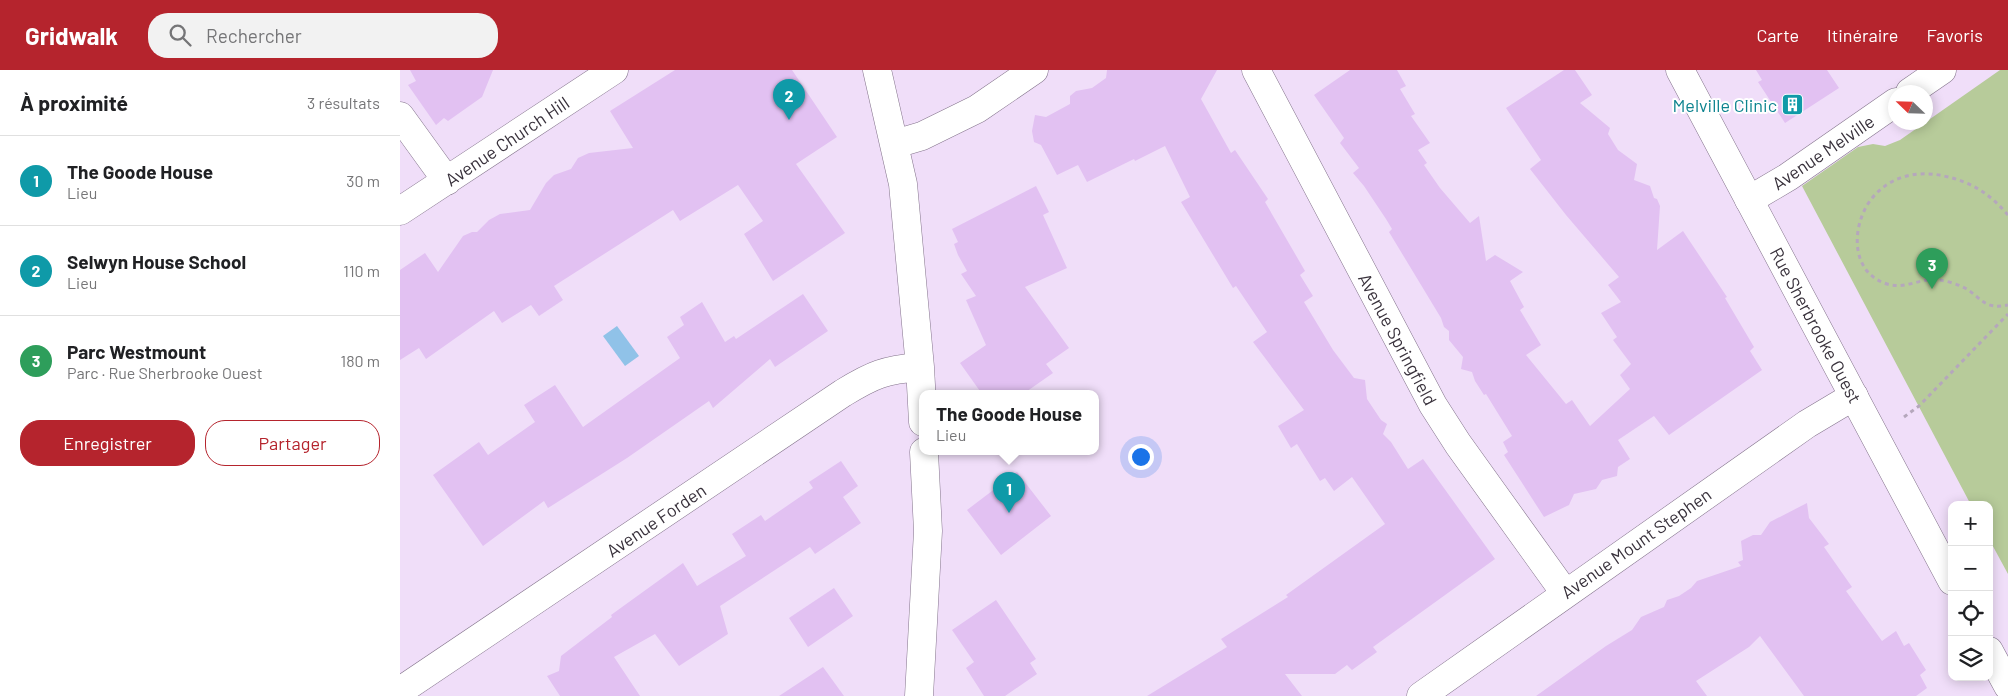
<!DOCTYPE html>
<html lang="fr">
<meta charset="utf-8">
<style>
:root{--surface:#fff;--page:#f2f2f2;--text:#202124;--muted:#757577;--line:#e0e0e0;--accent:#b5242d}
body{margin:0;font-family:Barlow,sans-serif;background:var(--page);color:var(--text)}
.controls{position:absolute;right:15px;bottom:15px;display:grid;overflow:hidden;border-radius:10px;box-shadow:0 2px 12px #0003}
.controls button{width:45px;height:45px;display:grid;place-items:center;padding:0;border:0;border-bottom:1px solid var(--line);background:var(--surface);color:var(--text);font:25px sans-serif}
.compass{position:absolute;left:1488px;top:15px;width:45px;height:45px;border-radius:50%;background:var(--surface);box-shadow:0 2px 12px #0003;rotate:293deg}
.you{position:absolute;left:740px;top:386px;width:18px;height:18px;margin:-12px;border:4px solid #fff;border-radius:50%;background:#1a73e8;box-shadow:0 0 0 8px #1a73e833}
.badge{display:grid;place-items:center;width:32px;height:32px;border-radius:50%;background:var(--accent);color:#fff;font-size:16px;font-weight:700}
.pin{position:absolute;translate:-50% -41px;filter:drop-shadow(0 1px 2px #0008)}
.pin::after{content:'';position:absolute;top:26px;width:18px;height:15px;background:inherit;clip-path:polygon(0 0,100% 0,50% 100%)}
.popup{position:absolute;left:519px;top:320px;width:180px;height:65px;box-sizing:border-box;display:grid;place-content:center;border-radius:10px;background:var(--surface);filter:drop-shadow(0 1px 4px #0005);font-size:16px;white-space:nowrap;color:var(--muted)}
.popup b{font-size:19px;color:var(--text)}
.popup::after{content:'';position:absolute;left:50%;top:100%;margin-left:-10px;border:10px solid transparent;border-top-color:var(--surface)}
.list{margin:0;padding:0;list-style:none}
h2{display:flex;justify-content:space-between;align-items:center;height:65px;margin:0;padding:0 20px;font-size:21px}
h2 small{font-size:16px;font-weight:400;color:var(--muted)}
.list li{display:grid;grid-template-columns:32px 1fr auto;gap:15px;align-items:center;box-sizing:border-box;height:90px;padding:0 20px;border-top:1px solid var(--line)}
.list b{display:block;font-size:19px;white-space:nowrap}
.list p{margin:0;font-size:16px;white-space:nowrap;color:var(--muted)}
.list em{font-size:16px;font-style:normal;color:var(--muted)}
.actions{display:flex;gap:10px;padding:15px 20px}
.actions a{flex:1;padding:11px 0;border:1px solid var(--accent);border-radius:20px;text-align:center;font-size:18px;color:var(--accent)}
.actions .main{background:var(--accent);color:#fff}
.icon{flex:none;width:28px;height:28px;fill:none;stroke:currentColor;stroke-width:2;stroke-linecap:round;stroke-linejoin:round}
.map{position:relative;flex:none;width:1608px;height:626px;overflow:hidden}
header{display:flex;align-items:center;gap:30px;box-sizing:border-box;height:70px;padding:0 25px;background:var(--accent);color:#fff}
header strong{font-size:24px}
nav{display:flex;gap:28px;margin-inline-start:auto;font-size:18px}
.search{width:350px;height:45px;background:var(--page);display:flex;align-items:center;gap:12px;box-sizing:border-box;padding:0 18px;border-radius:20px;color:var(--muted);font-size:19px}
main{display:flex}
aside{flex:1;background:var(--surface)}
.map>svg:first-child{display:block}
.green{fill:#b7cb9a}
.water{fill:#90c2e8}
.building{fill:#e2c1f2}
.lines{fill:none;stroke-linecap:round;stroke-linejoin:round}
.minor-casing{stroke:#84748c;stroke-width:29}
.major-casing{stroke:#84748c;stroke-width:29}
.path{stroke:#b5a7bc;stroke-width:3;stroke-dasharray:4 4;stroke-linecap:butt}
.minor{stroke:#fff;stroke-width:28}
.major{stroke:#fff;stroke-width:28}
.labels{text-anchor:middle;dominant-baseline:central;stroke-width:4;stroke-linejoin:round;paint-order:stroke}
.culture-label{font-size:18px;fill:#0d838f;stroke:#fff;text-anchor:end}
.street-label{font-size:18px;fill:#39323c;stroke:#fff}
</style>
<header>
<strong>Gridwalk</strong>
<div class="search"><svg class="icon" aria-label="search" viewBox="0 0 24 24"><circle cx="10" cy="10" r="6"/><path d="M15 15l6 6"/></svg>Rechercher</div>
<nav><a>Carte</a><a>Itinéraire</a><a>Favoris</a></nav>
</header>
<main>
<aside>
<h2>À proximité<small>3 résultats</small></h2>
<ul class="list">
<li><span class="badge" style="background:#0f9aa8">1</span><div><b>The Goode House</b><p>Lieu</p></div><em>30 m</em></li>
<li><span class="badge" style="background:#0f9aa8">2</span><div><b>Selwyn House School</b><p>Lieu</p></div><em>110 m</em></li>
<li><span class="badge" style="background:#2e9e5b">3</span><div><b>Parc Westmount</b><p>Parc · Rue Sherbrooke Ouest</p></div><em>180 m</em></li>
</ul>
<div class="actions"><a class="main">Enregistrer</a><a>Partager</a></div>
</aside>
<div class="map">
<svg width="1608" height="626" viewBox="0 0 1608 626">
<rect width="100%" height="100%" fill="#f0def9"/>
<path class="green" d="M 1600,0 L 1608,0 L 1608,504 L 1589,469 L 1589,435 L 1571,435 L 1402,116 L 1458,77 L 1473,74 L 1485,76 L 1500,70 Z"/>
<path class="water" d="M 217,256 L 239,286 L 225,296 L 203,266 Z"/>
<path class="building" d="M 10,0 L 93,0 L 82,27 L 48,51 L 44,48 L 36,55 L 8,15 L 16,11 Z
M 275,0 L 392,0 L 437,67 L 396,94 L 445,163 L 373,211 L 344,164 L 363,151 L 338,115 L 280,151 L 273,140 L 154,216 L 163,230 L 139,246 L 131,235 L 102,253 L 94,241 L 26,289 L 19,278 L 0,290 L 0,200 L 25,183 L 38,202 L 63,166 L 72,162 L 77,162 L 89,150 L 100,144 L 130,140 L 146,113 L 154,105 L 171,99 L 178,88 L 189,83 L 233,78 L 210,41 Z
M 707,0 L 817,0 L 801,29 L 831,83 L 835,80 L 868,129 L 865,132 L 905,201 L 900,205 L 913,226 L 904,232 L 933,280 L 954,308 L 965,310 L 967,329 L 981,350 L 987,354 L 983,364 L 991,372 L 1008,399 L 1023,389 L 1095,489 L 973,577 L 977,582 L 952,600 L 947,595 L 935,604 L 885,604 L 902,626 L 747,626 L 827,577 L 821,569 L 888,527 L 886,525 L 985,454 L 952,407 L 934,421 L 925,408 L 920,411 L 897,374 L 891,378 L 878,356 L 904,340 L 853,272 L 867,262 L 836,216 L 833,218 L 781,132 L 790,127 L 765,76 L 735,91 L 734,89 L 687,112 L 678,95 L 657,105 L 641,75 L 634,72 L 632,61 L 635,45 L 646,47 L 670,34 L 670,26 L 676,21 L 692,18 L 706,8 Z
M 950,0 L 997,0 L 1006,16 L 1000,19 L 1015,44 L 1011,46 L 1030,73 L 1018,80 L 1027,93 L 1024,95 L 1040,118 L 1070,153 L 1079,146 L 1086,191 L 1095,185 L 1123,202 L 1110,211 L 1124,237 L 1120,240 L 1141,275 L 1126,285 L 1166,334 L 1172,330 L 1190,356 L 1230,319 L 1220,305 L 1231,294 L 1213,270 L 1217,267 L 1201,243 L 1221,232 L 1208,215 L 1219,207 L 1166,145 L 1130,99 L 1141,90 L 1106,38 L 1164,0 L 1175,0 L 1192,25 L 1180,33 L 1210,58 L 1208,64 L 1218,80 L 1237,94 L 1234,110 L 1250,116 L 1254,128 L 1257,129 L 1260,136 L 1257,180 L 1283,161 L 1327,227 L 1325,228 L 1354,277 L 1350,281 L 1362,300 L 1269,365 L 1254,346 L 1218,370 L 1230,389 L 1218,397 L 1217,406 L 1202,410 L 1196,419 L 1174,424 L 1169,435 L 1144,447 L 1104,385 L 1108,382 L 1103,372 L 1112,366 L 1086,324 L 1084,325 L 1075,311 L 1072,302 L 1061,299 L 1063,287 L 1049,270 L 1049,261 L 1044,257 L 1041,248 L 989,162 L 992,159 L 986,149 L 964,116 L 953,103 L 959,98 L 940,73 L 944,68 L 914,25 Z
M 1356,0 L 1427,0 L 1439,18 L 1385,53 L 1358,12 L 1362,10 Z
M 636,116 L 649,142 L 643,145 L 667,198 L 625,217 L 669,278 L 646,294 L 653,303 L 623,324 L 582,324 L 560,293 L 586,275 L 566,230 L 576,226 L 561,204 L 567,201 L 558,185 L 554,174 L 558,172 L 552,159 Z
M 403,224 L 428,261 L 375,297 L 370,289 L 313,338 L 309,331 L 227,388 L 148,438 L 144,431 L 83,476 L 33,405 L 79,372 L 88,385 L 135,352 L 124,335 L 155,315 L 183,357 L 280,288 L 267,267 L 284,255 L 280,247 L 302,232 L 325,272 L 334,266 L 336,269 Z
M 441,391 L 458,416 L 443,427 L 461,453 L 415,484 L 410,477 L 320,536 L 328,564 L 279,596 L 255,564 L 214,587 L 240,626 L 160,626 L 147,606 L 159,601 L 161,586 L 212,547 L 211,545 L 283,493 L 297,516 L 346,486 L 332,464 L 361,445 L 365,451 L 413,418 L 409,412 Z
M 617,402 L 651,446 L 601,485 L 567,440 Z
M 1407,433 L 1409,448 L 1429,474 L 1424,477 L 1452,517 L 1446,521 L 1482,571 L 1496,561 L 1504,576 L 1509,573 L 1526,600 L 1520,605 L 1527,618 L 1516,626 L 1404,626 L 1360,566 L 1349,577 L 1296,611 L 1307,626 L 1136,626 L 1206,576 L 1232,560 L 1241,547 L 1264,537 L 1267,530 L 1279,526 L 1291,518 L 1297,511 L 1341,496 L 1338,492 L 1343,490 L 1341,471 L 1353,465 L 1361,465 L 1370,452 Z
M 434,518 L 453,546 L 408,577 L 389,548 Z
M 596,530 L 636,589 L 630,593 L 637,604 L 605,626 L 584,626 L 566,598 L 574,592 L 552,560 Z
M 423,597 L 444,626 L 379,626 Z"/>
<g class="lines">
<defs>
<path id="minor" d="M 477,0 L 503,114 L 520,297 L 523,352
M 856,0 L 1033,335 L 1058,374 L 1165,523
M 1510,22 L 1542,0
M 0,46 L 47,111
M 495,74 L 522,66 L 577,39 L 634,0
M 1349,130 L 1388,107 L 1496,32
M 0,141 L 214,0
M 0,621 L 443,323 C 474,304 485,300 520,297
M 519,626 L 528,461 L 524,382
M 1021,626 L 1407,354 L 1454,326"/>
<path id="major" d="M 1280,0 L 1552,511
M 1589,581 L 1608,616"/>
</defs>
<use href="#minor" class="minor-casing"/>
<use href="#major" class="major-casing"/>
<path class="path" d="M 1608,145 C 1590,124 1572,112 1544,106 C 1522,101 1498,104 1480,120 C 1452,143 1445,201 1487,214 C 1506,220 1521,207 1539,210 C 1547,211 1557,214 1565,218 C 1582,228 1584,240 1608,235
M 1504,347 L 1519,336 L 1608,244"/>
<use href="#minor" class="minor"/>
<use href="#major" class="major"/>
</g>
<defs>
<symbol id="building-square" viewBox="-11 -11 22 22"><rect x="-9" y="-9" width="18" height="18" rx="4" fill="#0f9aa8" stroke="#fff"/><path d="M-4-6H4V6H1V3H-1V6H-4ZM-2.5-4.3h1.7v1.8h-1.7ZM.8-4.3h1.7v1.8H.8ZM-2.5-1h1.7V.8h-1.7ZM.8-1h1.7V.8H.8Z" fill="#fff"/></symbol>
</defs>
<g fill-rule="evenodd">
<use href="#building-square" x="1380" y="22" width="25" height="25"/>
</g>
<g class="labels">
<g class="culture-label">
<text x="1377" y="35">Melville Clinic</text>
</g>
<g class="street-label">
<text transform="translate(107 71) rotate(-34)">Avenue Church Hill</text>
<text transform="translate(1423 82) rotate(-34)">Avenue Melville</text>
<text transform="translate(1416 255) rotate(62)">Rue Sherbrooke Ouest</text>
<text transform="translate(998 269) rotate(62)">Avenue Springfield</text>
<text transform="translate(256 450) rotate(-34)">Avenue Forden</text>
<text transform="translate(1236 473) rotate(-35)">Avenue Mount Stephen</text>
</g>
</g>
</svg>
<div class="controls">
<button>+</button>
<button>−</button>
<button><svg class="icon" aria-label="locate" viewBox="0 0 24 24"><circle cx="12" cy="12" r="6"/><path d="M12 2v4M12 18v4M2 12h4M18 12h4"/></svg></button>
<button><svg class="icon" aria-label="layers" viewBox="0 0 24 24"><path d="M12 4l9 5-9 5-9-5zM3 14l9 5 9-5"/></svg></button>
</div>
<svg class="compass" viewBox="-18 -18 36 36"><path d="M0-13l5 13h-10z" fill="#e53935"/><path d="M0 13l5-13h-10z" fill="#757577"/></svg>
<div class="you"></div>
<div class="pin badge" style="left:609px;top:443px;background:#0f9aa8">1</div>
<div class="popup"><b>The Goode House</b>Lieu</div>
<div class="pin badge" style="left:389px;top:50px;background:#0f9aa8">2</div>
<div class="pin badge" style="left:1532px;top:219px;background:#2e9e5b">3</div>
</div>
</main>
